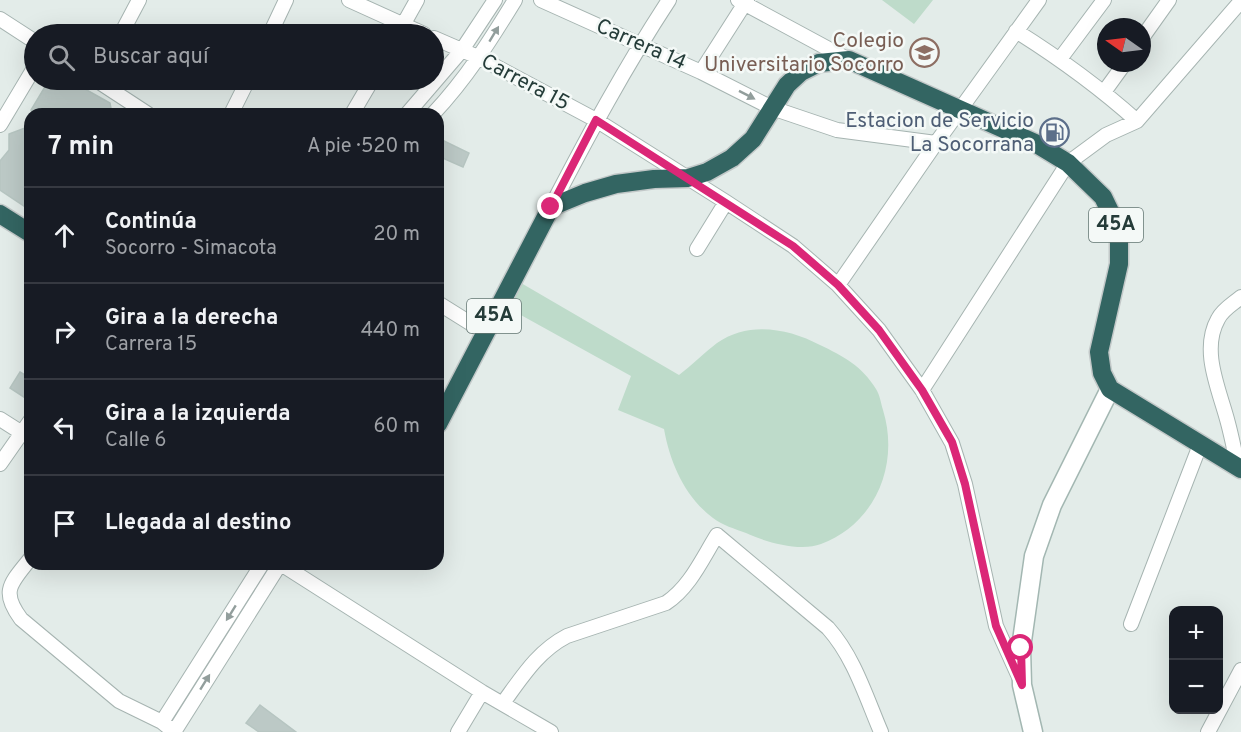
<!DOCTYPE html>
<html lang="es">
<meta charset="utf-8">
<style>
:root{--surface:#171b24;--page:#20242c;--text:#f1f3f6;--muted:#9ea1a6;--line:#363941}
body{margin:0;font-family:Overpass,sans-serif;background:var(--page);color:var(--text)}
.controls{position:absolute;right:18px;bottom:18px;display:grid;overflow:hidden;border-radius:12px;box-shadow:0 6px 24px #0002}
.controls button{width:54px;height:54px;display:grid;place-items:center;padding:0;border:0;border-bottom:2px solid var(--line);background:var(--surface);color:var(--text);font:30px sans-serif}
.compass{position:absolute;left:1097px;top:18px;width:54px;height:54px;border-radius:50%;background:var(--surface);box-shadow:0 6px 24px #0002;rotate:284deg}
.stop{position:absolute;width:18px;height:18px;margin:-14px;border:4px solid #db2777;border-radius:50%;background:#fff}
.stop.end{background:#db2777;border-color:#fff;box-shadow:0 2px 6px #0008}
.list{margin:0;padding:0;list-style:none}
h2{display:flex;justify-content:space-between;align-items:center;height:78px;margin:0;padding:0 24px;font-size:26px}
h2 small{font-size:20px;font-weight:400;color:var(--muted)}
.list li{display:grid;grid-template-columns:39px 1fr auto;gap:18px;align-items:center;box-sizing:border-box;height:96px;padding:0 24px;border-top:2px solid var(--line)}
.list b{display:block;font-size:22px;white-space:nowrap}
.list p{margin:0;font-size:20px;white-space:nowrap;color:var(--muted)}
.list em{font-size:20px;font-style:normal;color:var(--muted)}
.icon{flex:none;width:33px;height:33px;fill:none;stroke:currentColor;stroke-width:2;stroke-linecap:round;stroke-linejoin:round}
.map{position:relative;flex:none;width:1241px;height:732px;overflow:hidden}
.search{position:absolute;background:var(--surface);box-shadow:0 6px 24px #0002;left:24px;top:24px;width:420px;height:66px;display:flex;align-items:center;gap:15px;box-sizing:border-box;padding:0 21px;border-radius:33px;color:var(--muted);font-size:22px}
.panel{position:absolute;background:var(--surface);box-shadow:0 6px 24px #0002;left:24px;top:108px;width:420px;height:462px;border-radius:18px}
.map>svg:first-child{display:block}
.green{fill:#bedbca}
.building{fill:#bcc9c6;stroke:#b6c5c1;stroke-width:1.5}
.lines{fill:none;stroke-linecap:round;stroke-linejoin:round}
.street-casing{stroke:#a6b4b1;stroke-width:16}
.secondary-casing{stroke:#a3b7b2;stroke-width:21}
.highway-casing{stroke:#c2c8c8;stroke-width:21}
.street{stroke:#fff;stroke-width:14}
.secondary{stroke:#fff;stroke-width:18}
.highway{stroke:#336562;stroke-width:18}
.oneway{fill:#929e9c}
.route{stroke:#db2777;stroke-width:8}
.labels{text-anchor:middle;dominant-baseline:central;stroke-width:5;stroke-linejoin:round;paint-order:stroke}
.shield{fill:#f4f9f7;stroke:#637572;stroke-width:1.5}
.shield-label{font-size:20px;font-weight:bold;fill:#253c39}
.education-label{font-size:21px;fill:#785e54;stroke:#f4f9f7;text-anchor:end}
.street-label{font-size:21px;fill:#253c39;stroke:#f4f9f7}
.service-label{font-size:21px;fill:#4e5e75;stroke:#f4f9f7;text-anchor:end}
</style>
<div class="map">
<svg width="1241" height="732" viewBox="0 0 1241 732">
<rect width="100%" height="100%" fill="#e3ece9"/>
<path class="green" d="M 882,0 L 933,0 L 914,24 Z
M 521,283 L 679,375 C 692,365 704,353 717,343 C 748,321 788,328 820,345 C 843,356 862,366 876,389 C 880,395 881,404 883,410 C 900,465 875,524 821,544 C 800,552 765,542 746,533 C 735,529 722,525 713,518 C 685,497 670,463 664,429 L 618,410 L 631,376 L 510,309 Z"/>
<path class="building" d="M 49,80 L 69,80 L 110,103 L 112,114 L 33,114 L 31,110 Z
M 30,126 L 30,210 L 0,190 L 0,161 L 9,150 L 9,134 Z
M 442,140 L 469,153 L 463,167 L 438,156 L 438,149 Z
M 20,372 L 30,378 L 30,401 L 10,388 Z
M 260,705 L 296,732 L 259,732 L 246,723 Z"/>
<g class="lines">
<defs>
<path id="street" d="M 349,0 L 424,34
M 541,0 L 701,72 L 772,108 L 837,130 L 936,143
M 738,0 L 849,60
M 0,19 L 34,41
M 1016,31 C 1059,58 1099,87 1137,121
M 121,34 L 139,0
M 270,34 L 286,0
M 398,34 L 417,0
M 434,38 L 480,58 L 596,120 L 726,202 L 793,246 L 838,285 L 879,330 L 922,390 L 952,443 L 965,484 L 996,626 L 1019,677
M 1142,38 L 1169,0
M 1060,59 L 1104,0
M 701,72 L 747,0
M 96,80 L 148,114
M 1104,92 L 1125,63
M 231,114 L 248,80
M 352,114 L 372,80
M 407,114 L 462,50 L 495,0
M 433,114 C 466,79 490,41 515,0
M 0,125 L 34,68
M 551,207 C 588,136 625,67 669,0
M 697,249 L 726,202
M 838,285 L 936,143 L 1039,0
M 438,303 L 486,333
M 922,390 L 1068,163 L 1106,135 L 1137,121 L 1241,1
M 0,419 L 22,433
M 0,464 L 30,421
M 1238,468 C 1235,453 1232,438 1228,423 C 1220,391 1200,351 1218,319 C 1223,309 1233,304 1241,297
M 30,559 C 11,583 0,591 21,619 L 119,701 L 162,722 L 174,732
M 281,564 L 482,692 L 551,732
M 1131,624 L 1200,445
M 503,703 C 522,677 538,651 567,636 L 666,603 C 690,587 702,559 717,535 L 828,628 C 854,657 866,697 881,732
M 162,722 L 262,564
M 174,732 L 280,564
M 458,732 L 482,692
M 1208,732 L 1241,670"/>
<path id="secondary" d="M 1033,732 L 1022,685 L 1021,648 L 1034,556 L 1052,505 L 1110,389"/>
<path id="highway" d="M 0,214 L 30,233
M 438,424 L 551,207 L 585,193 L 616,184 L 654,179 L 688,178 L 707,172 L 732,158 L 753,139 L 787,85 L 801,72 L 819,63 L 849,60 L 1035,143 L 1068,163 L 1103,197 L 1119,230 L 1119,264 L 1099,352 L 1102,373 L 1110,389 L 1241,469"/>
</defs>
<use href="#street" class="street-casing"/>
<use href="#secondary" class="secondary-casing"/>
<use href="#highway" class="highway-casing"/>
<use href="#street" class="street"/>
<use href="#secondary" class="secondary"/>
<use href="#highway" class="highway"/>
</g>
<defs><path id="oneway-solid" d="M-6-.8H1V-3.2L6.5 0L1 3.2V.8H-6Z" transform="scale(1.5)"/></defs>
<g class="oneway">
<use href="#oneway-solid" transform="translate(494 34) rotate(-59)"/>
<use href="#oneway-solid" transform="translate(747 95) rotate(27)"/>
<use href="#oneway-solid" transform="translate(231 613) rotate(122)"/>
<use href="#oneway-solid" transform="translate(205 682) rotate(-58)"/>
</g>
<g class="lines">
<path class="route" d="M 551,207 L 596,120 L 793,246 L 838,285 L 879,330 L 922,390 L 952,442 L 965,484 L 996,626 L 1022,685 L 1021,648"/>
</g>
<defs>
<symbol id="school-ring" viewBox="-11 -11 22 22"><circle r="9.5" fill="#f4f9f7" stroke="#8d6e63" stroke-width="1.5"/><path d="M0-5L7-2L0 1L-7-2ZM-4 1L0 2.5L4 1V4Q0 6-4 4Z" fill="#8d6e63"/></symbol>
<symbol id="fuel-ring" viewBox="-11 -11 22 22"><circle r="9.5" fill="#f4f9f7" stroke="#5c6f8a" stroke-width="1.5"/><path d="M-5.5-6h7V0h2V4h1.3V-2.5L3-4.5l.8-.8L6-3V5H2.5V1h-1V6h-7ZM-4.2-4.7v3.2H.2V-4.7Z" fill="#5c6f8a"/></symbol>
</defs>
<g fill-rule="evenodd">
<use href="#school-ring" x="908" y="36" width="33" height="33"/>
<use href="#fuel-ring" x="1038" y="116" width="33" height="33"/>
</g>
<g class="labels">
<g class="shield">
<rect x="1089" y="208" width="54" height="34" rx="4.5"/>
<rect x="467" y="299" width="54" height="34" rx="4.5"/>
</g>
<g class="shield-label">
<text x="1116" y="225">45A</text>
<text x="494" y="316">45A</text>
</g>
<g class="education-label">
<text x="904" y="41">Colegio<tspan x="904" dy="24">Universitario Socorro</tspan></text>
</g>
<g class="street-label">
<text transform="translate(641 45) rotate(24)">Carrera 14</text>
<text transform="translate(525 83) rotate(28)">Carrera 15</text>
</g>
<g class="service-label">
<text x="1034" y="121">Estacion de Servicio<tspan x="1034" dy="24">La Socorrana</tspan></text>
</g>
</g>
</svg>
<div class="controls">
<button>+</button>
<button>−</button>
</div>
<svg class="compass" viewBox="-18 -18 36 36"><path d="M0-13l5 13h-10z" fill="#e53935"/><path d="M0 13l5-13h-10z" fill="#9ea1a6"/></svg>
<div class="stop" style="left:1021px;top:648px"></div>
<div class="stop end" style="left:551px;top:207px"></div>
<div class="search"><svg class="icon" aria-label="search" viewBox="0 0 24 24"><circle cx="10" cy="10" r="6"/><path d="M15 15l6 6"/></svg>Buscar aquí</div>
<section class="panel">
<h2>7 min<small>A pie · 520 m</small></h2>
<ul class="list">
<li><svg class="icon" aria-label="ahead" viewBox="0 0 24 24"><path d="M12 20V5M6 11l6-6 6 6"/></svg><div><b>Continúa</b><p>Socorro - Simacota</p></div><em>20 m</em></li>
<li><svg class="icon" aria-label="right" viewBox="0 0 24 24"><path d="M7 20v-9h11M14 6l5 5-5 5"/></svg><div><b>Gira a la derecha</b><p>Carrera 15</p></div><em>440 m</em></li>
<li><svg class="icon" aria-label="left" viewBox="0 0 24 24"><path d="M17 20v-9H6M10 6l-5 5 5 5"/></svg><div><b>Gira a la izquierda</b><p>Calle 6</p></div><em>60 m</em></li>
<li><svg class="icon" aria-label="arrive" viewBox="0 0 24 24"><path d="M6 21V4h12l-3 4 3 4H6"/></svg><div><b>Llegada al destino</b></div></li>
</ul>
</section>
</div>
